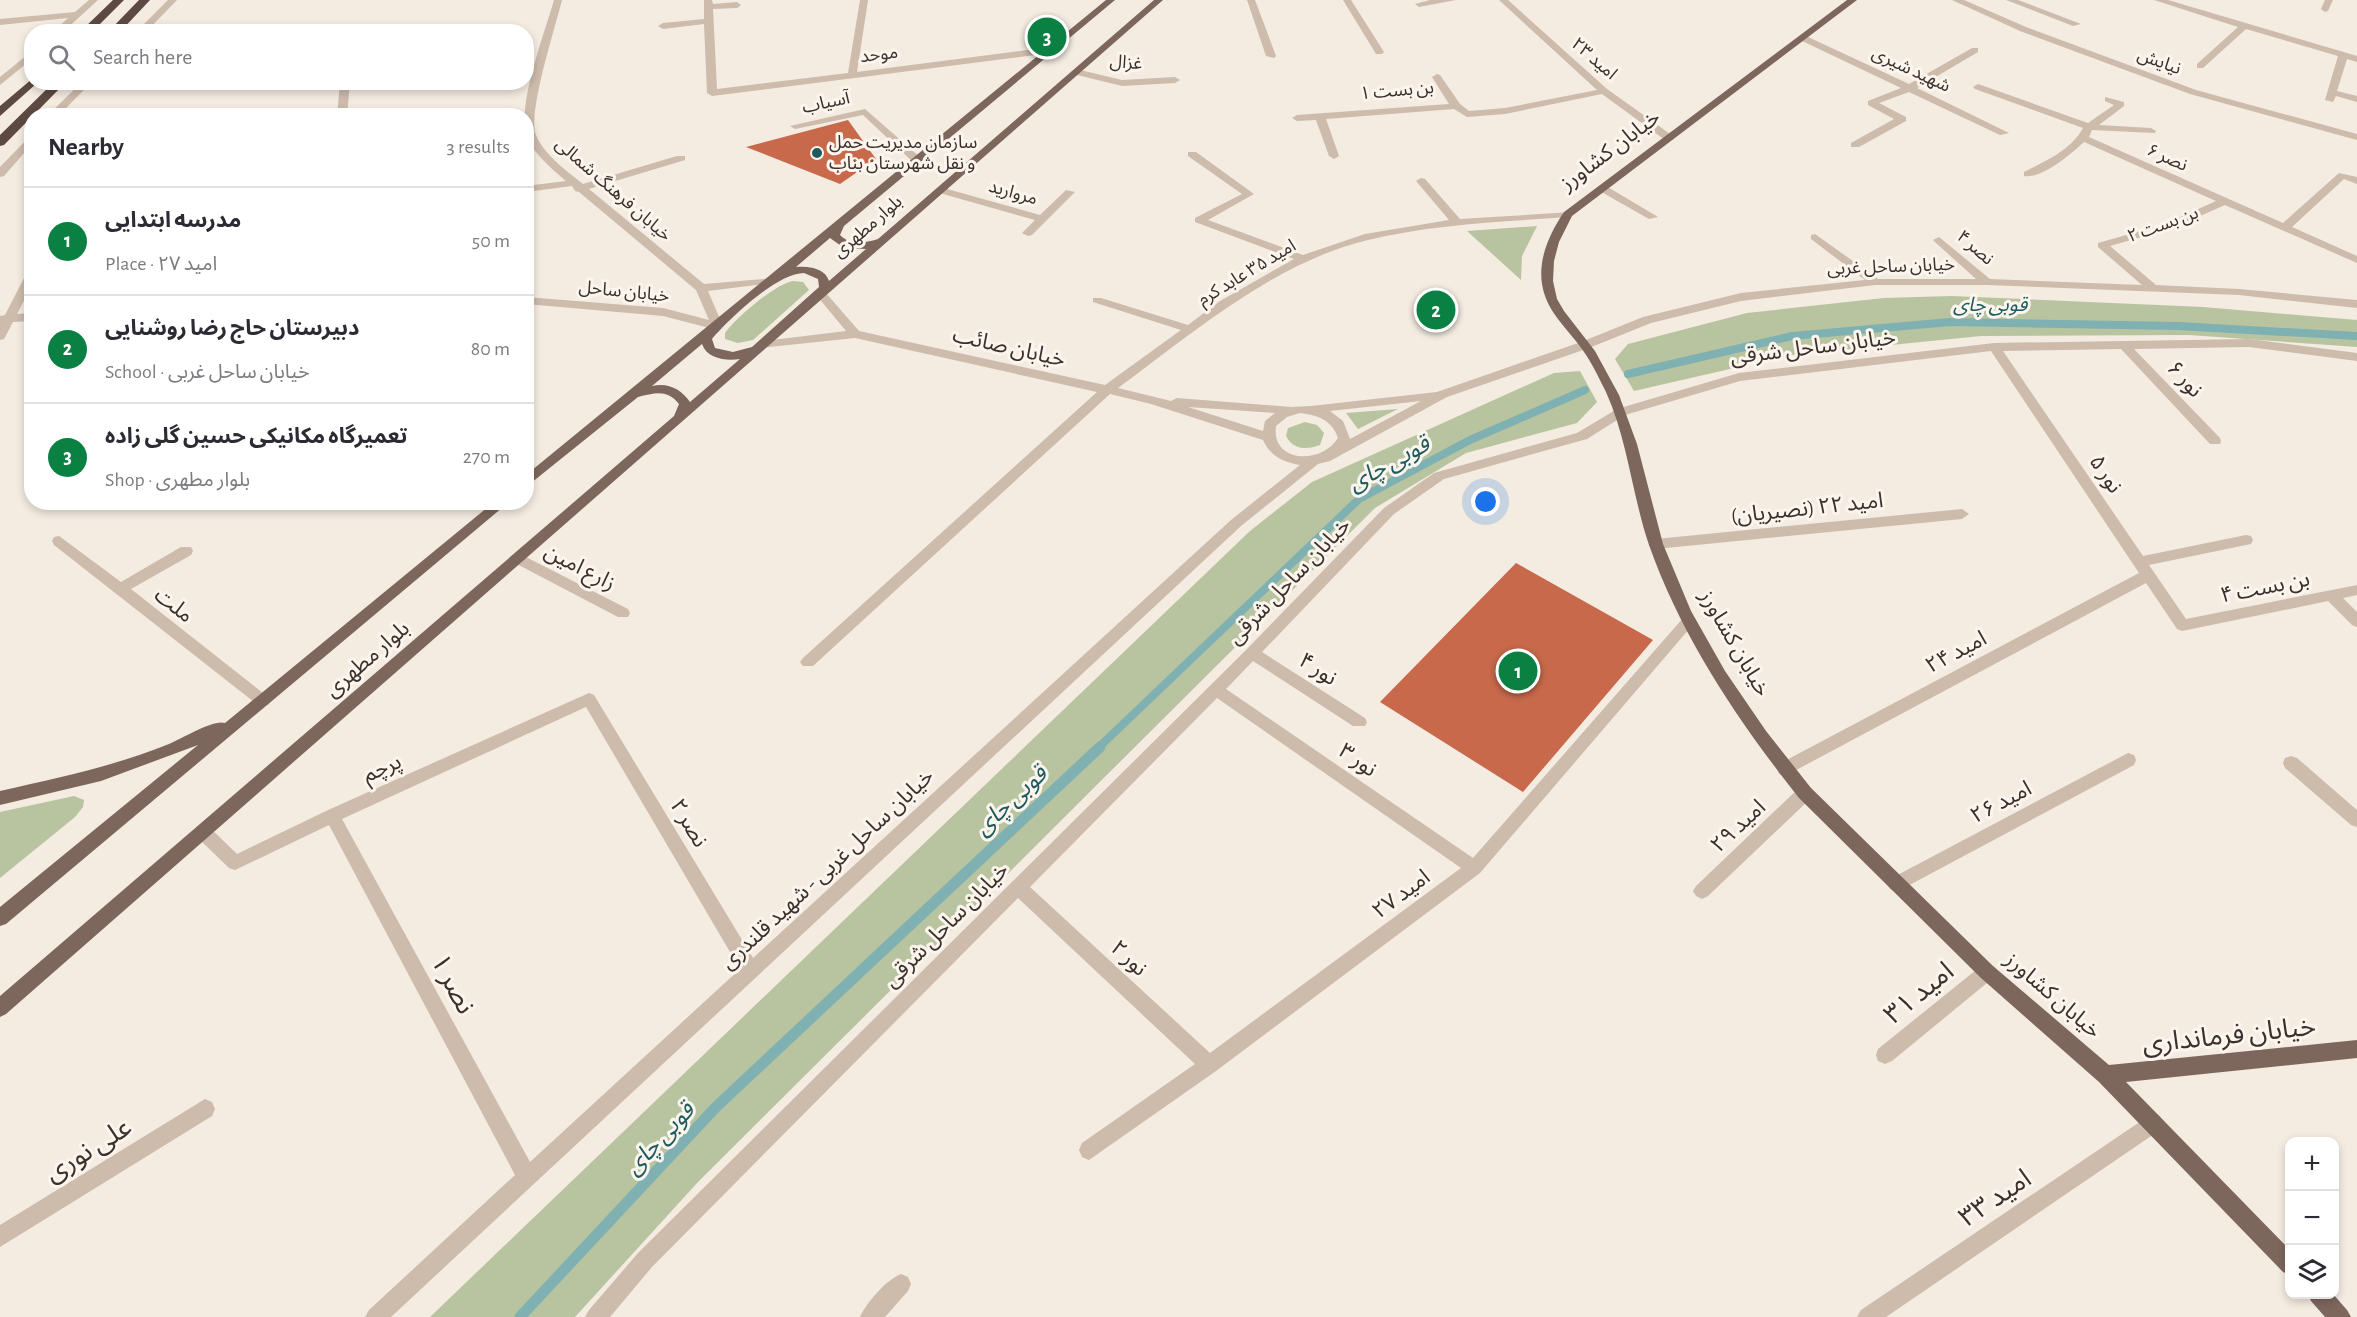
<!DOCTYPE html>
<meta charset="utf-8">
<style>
:root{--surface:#fff;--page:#f2f2f3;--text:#2b2b33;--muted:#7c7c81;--line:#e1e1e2;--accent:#0b8043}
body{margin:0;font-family:"Alegreya Sans","Noto Sans Arabic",sans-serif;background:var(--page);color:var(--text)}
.controls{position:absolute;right:18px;bottom:18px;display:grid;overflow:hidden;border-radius:12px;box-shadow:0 3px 9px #0003}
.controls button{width:54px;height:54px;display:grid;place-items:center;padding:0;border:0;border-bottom:2px solid var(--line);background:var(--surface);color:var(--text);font:30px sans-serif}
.you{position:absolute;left:1486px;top:502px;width:21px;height:21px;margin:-15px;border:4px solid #fff;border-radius:50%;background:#1a73e8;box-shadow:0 0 0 9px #1a73e833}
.badge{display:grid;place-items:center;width:39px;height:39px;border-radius:50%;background:var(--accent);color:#fff;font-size:20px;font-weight:700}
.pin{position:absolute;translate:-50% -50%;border:3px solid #fff;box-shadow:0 2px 6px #0006}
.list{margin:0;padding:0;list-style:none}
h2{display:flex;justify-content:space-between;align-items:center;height:78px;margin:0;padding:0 24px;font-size:26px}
h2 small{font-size:20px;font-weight:400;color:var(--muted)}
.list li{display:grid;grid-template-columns:39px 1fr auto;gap:18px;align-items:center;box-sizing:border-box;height:108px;padding:0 24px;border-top:2px solid var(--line)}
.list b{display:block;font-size:22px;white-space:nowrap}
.list p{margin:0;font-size:20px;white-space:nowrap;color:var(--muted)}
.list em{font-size:20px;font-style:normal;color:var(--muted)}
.icon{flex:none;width:33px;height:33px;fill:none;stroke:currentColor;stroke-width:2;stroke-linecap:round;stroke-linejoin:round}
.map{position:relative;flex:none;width:2357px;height:1317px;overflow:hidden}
.search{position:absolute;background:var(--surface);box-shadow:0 3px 9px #0003;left:24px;top:24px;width:510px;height:66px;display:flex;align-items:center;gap:15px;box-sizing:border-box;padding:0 21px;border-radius:24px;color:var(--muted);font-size:22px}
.panel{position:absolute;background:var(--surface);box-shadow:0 3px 9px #0003;left:24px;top:108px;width:510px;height:402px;border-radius:24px}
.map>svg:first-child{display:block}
.green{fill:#b8c4a0}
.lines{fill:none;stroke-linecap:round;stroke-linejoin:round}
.stream-far1{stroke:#7fb0b2;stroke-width:8}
.stream{stroke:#7fb0b2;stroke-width:11}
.building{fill:#c8694b}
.minor{fill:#cdbbac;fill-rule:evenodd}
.major{fill:#7d675c;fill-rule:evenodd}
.highway{fill:#5c4a42;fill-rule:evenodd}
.poi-dot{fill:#1f5a5e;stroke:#fbf5ee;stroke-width:2}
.labels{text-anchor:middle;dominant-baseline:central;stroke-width:6;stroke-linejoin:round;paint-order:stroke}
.far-street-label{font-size:18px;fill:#3b302b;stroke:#fbf5ee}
.far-poi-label{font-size:18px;fill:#3b302b;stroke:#fbf5ee;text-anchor:start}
.far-water-label{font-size:20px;font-style:italic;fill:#1f5a5e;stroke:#fbf5ee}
.street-label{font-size:22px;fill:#3b302b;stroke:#fbf5ee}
.water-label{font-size:24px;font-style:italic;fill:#1f5a5e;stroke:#fbf5ee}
.near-street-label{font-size:27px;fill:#3b302b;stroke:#fbf5ee}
</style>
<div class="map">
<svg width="2357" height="1317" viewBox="0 0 2357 1317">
<rect width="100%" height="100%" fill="#f4ebe1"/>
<path class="green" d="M 1537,226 L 1522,256 L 1521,280 L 1467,231 Z
M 793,281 L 803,282 L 809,290 L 753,340 L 738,343 L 725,339 L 725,333 C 736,318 775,284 793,281 Z
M 1951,296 L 2203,307 L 2357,320 L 2357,347 L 2189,335 L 1981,336 L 1791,355 L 1634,391 L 1615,359 L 1628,344 L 1747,313 L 1884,298 Z
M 1580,371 L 1597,402 L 1577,423 L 1466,453 L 1375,508 L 698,1182 L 575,1317 L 430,1317 L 1250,531 L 1312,482 L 1554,373 Z
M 1398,409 L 1358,429 L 1346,413 Z
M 1305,422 L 1317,425 L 1324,433 L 1320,445 C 1307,450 1293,450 1286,436 L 1288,428 Z
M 74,796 L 84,800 L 83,807 L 75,817 L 0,878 L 0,812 Z"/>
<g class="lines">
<path class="stream-far1" d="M 1628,374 L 1792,336 L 1950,322 L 2178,326 L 2357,336
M 1098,748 L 1359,499 L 1470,440 L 1585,390"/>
<path class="stream" d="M 520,1317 L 716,1107 L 1100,747"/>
</g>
<path class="building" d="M 848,120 L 876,159 L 840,184 L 746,147 Z
M 1516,563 L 1653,640 L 1523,792 L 1380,702 Z"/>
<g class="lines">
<path class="minor" d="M 89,0 L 98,0 L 63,32 L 53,32 L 68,18 L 0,25 L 0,19 L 75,12 Z
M 168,0 L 177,0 L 146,32 L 136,32 Z
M 554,0 L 562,0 C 556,25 527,114 536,135 C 544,155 567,171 583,184 L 677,156 L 685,156 L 685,160 L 589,189 L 704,284 L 777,278 L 777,282 L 773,283 L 708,291 L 723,326 L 721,329 L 717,330 L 663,316 L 526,304 L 526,297 L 663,308 L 709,320 L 696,290 L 579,192 L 575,191 L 572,186 L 526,192 L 526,186 L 566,181 C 554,171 530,150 526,135 C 518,102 544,35 554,0 Z
M 704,0 L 712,0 L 713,4 L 737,2 L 741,5 L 737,8 L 713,9 L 717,89 L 848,73 L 860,0 L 868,0 L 857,72 L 1051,47 L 1056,50 L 1051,53 L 712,96 L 707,93 L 704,24 L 663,29 L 658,26 L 663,23 L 704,19 Z
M 1247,0 L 1255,0 L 1276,56 L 1274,58 L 1266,56 Z
M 1343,0 L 1351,0 L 1384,52 L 1382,54 L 1376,54 Z
M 1430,0 L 1456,0 L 1419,7 L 1415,4 Z
M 1499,0 L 1508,0 L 1607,89 L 1673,136 L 1673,140 L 1665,140 L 1602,94 L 1505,114 L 1467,117 L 1454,109 L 1326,119 L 1339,156 L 1334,159 L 1329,156 L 1316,120 L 1297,121 L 1292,118 L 1297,115 L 1449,104 L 1432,77 L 1437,74 L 1440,75 L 1460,104 L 1469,111 L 1505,108 L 1597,90 Z
M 1952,0 L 1964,0 L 2026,27 L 2196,90 L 2357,134 L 2357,140 L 2190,94 L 2020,31 Z
M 2006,0 L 2018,0 L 2081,24 L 2073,26 Z
M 2154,0 L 2168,0 L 2357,56 L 2357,62 L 2347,59 L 2337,91 L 2357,96 L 2357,102 L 2336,96 L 2333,102 L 2325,100 L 2338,56 L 2246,29 L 2203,68 L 2197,68 L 2197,64 L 2238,27 Z
M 2325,0 L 2333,0 L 2328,11 L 2325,12 L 2321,9 Z
M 1800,36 L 1806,36 L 1909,84 L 1972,48 L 1978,48 L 1978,52 L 1917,88 L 2009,133 L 2000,135 L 1909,92 L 1879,103 L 1906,117 L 1906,121 L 1859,147 L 1851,147 L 1851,143 L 1894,119 L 1868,105 L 1868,101 L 1901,88 L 1800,40 Z
M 32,51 L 32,59 L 0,85 L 0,77 Z
M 1076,69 L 1122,80 L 1175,77 L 1180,80 L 1175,83 L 1122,86 L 1073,74 L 1071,72 Z
M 82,82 L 92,82 L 58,116 L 47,116 Z
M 340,82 L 350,82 L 347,116 L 337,116 Z
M 1978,84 L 2088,123 L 2114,105 L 2105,101 L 2105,97 L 2124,102 L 2124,106 L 2099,125 L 2151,128 L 2156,131 L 2155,133 L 2092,130 L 2089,137 L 2283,223 L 2339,173 L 2357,177 L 2357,184 L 2344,179 L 2292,227 L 2357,256 L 2357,263 L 2225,205 L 2173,228 L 2110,246 L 2156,285 L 2239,289 L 2357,300 L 2357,308 L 2239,295 L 1987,285 L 1875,285 L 1741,301 L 1651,323 L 1589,348 L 1447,397 L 1330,461 L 1318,464 L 1241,526 L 391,1317 L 365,1317 L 369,1310 L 515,1175 L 329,825 L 235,870 L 229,868 L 197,837 L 195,832 L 197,827 L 203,825 L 209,827 L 237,854 L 326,811 L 589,693 L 594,695 L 753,958 L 1231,520 L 1300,465 C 1283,462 1270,456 1263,440 L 1151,404 L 1110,394 L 813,666 L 803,666 L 800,662 L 803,658 L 1097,392 L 855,338 L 760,348 L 758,345 L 764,341 L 846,331 L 817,296 L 817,292 L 825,292 L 859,331 L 1105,385 L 1181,330 L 1093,302 L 1093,298 L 1101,298 L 1188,325 L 1220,301 L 1294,259 L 1195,222 L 1195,218 L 1242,194 L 1188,156 L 1188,152 L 1196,152 L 1254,194 L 1208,220 L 1303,255 L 1365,234 L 1449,220 L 1416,181 L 1421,178 L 1425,179 L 1460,219 L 1572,212 L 1572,216 L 1568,217 C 1501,222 1433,224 1368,240 C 1275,262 1193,333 1118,388 L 1171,401 L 1177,398 L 1292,407 L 1311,406 L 1437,392 L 1581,342 L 1643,317 L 1741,293 L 1865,280 L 1811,239 L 1811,235 L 1815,234 L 1878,279 L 1976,279 L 1935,242 L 1933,240 L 1939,237 L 1990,279 L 2142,285 L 2098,247 L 2098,243 L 2165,224 L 2216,201 L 2084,142 C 2071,154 2042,179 2024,176 L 2024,172 C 2046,161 2071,150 2083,128 L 1975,89 L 1973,87 ZM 1421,401 L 1350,439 L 1343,421 L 1330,411 ZM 1188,407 L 1275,413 L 1265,421 L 1263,431 ZM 1300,413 C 1318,415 1332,420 1338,438 C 1321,465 1271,463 1276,426 L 1287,417 ZM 586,707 L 740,969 L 530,1162 L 342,819 Z
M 865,109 L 921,158 L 921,162 L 913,162 L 863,115 L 795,129 L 790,126 Z
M 32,134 L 32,144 L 4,176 L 0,177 L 0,167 Z
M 1598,186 L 1606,186 L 1658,217 L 1649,219 L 1598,190 Z
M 940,187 L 1040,215 L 1066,190 L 1075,192 L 1032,235 L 1028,236 L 1022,233 L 1035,220 L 936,192 L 935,190 Z
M 32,271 L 32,286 L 17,314 L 32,313 L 32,321 L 13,322 L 4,339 L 0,340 L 0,316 L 5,315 L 26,274 Z
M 2249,339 L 2357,353 L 2357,361 L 2249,347 L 2134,349 L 2220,438 L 2221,441 L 2220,444 L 2210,444 L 2121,349 L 2003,351 L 2143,556 L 2246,535 L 2251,536 L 2253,540 L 2251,544 L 2246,545 L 2149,565 L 2186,619 L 2357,585 L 2357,595 L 2343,598 L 2357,612 L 2357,627 L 2352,625 L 2328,601 L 2182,631 L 2177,629 L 2146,583 L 1785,776 L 1779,774 L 1777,769 L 1779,764 L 2139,573 L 1991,351 L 1740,381 L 1625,415 L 1587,439 L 1444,479 L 1394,514 L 1262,652 L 1365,718 L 1367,722 L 1365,726 L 1353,726 L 1253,661 L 1226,689 L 1473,858 L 1684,617 L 1689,615 L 1696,621 L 1480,873 L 1216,1071 L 1089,1160 L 1082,1157 L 1079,1150 L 1082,1143 L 1195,1064 L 1018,898 L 652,1267 L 610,1317 L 585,1317 L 589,1310 L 638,1253 L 1247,649 L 1384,508 L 1434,473 L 1577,433 L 1617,409 L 1739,373 L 1994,343 ZM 1217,698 L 1461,868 L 1210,1053 L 1030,887 Z
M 1962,509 L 1969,514 L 1962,519 L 1656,549 L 1649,544 L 1656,539 Z
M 59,536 L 121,582 L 181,547 L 191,547 L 193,551 L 191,555 L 131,589 L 268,697 L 271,701 L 268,705 L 258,705 L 54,545 L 52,541 L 54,537 Z
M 518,553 L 628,609 L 630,613 L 628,617 L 618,617 L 513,562 L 511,558 Z
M 2128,753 L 2134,755 L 2136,760 L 2134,765 L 1902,889 L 1896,892 L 1890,889 L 1887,884 L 1890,879 Z
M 2291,756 L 2297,758 L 2357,810 L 2357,827 L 2351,825 L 2285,768 L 2283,763 L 2285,758 Z
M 1805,786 L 1811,788 L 1813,793 L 1811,798 L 1708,896 L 1702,899 L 1696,896 L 1693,891 L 1696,886 L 1799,788 Z
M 1987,964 L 1993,966 L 1996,972 L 1993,978 L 1892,1061 L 1885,1064 L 1878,1061 L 1876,1055 L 1878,1049 L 1981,966 Z
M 205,1099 L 212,1102 L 215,1109 L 212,1116 L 0,1247 L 0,1225 Z
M 2153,1113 L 2160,1116 L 2163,1123 L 2160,1130 L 1886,1317 L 1857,1317 L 1861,1310 Z
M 901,1274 L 908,1277 L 911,1284 L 908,1291 L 885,1317 L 860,1317 C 867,1302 886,1280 901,1274 Z"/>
<path class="major" d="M 1106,0 L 1115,0 L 844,226 L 840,235 C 851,246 864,243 878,239 L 1154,0 L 1163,0 L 6,1014 L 0,1017 L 0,996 L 674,416 L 679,404 C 667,389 655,393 638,397 L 526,487 L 526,475 ZM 830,238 L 844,248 L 866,249 L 829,281 C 825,268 808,266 796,267 ZM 804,273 L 818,279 L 819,287 L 752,347 L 733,352 L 715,348 L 712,339 C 729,319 777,273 804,273 ZM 702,344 C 707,359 726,361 740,359 L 690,402 C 681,389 668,382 652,386 Z
M 1847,0 L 1857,0 L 1572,216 L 1559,242 L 1554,261 L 1553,281 L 1557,299 L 1564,311 L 1595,351 L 1619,395 L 1637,444 L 1663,544 L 1691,611 L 1725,671 L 1766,731 L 1811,788 L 1993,966 L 2109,1065 L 2357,1040 L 2357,1058 L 2126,1082 L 2290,1250 L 2290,1275 L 2283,1272 L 2099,1082 L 1981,978 L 1799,798 C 1738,721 1682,638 1649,545 C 1632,495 1628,441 1606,392 C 1598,376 1590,359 1579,345 C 1564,325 1546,310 1542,284 C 1538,258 1550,233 1564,212 Z
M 494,502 L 509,502 L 6,924 L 0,926 L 0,907 L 198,745 L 101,781 L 0,805 L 0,791 C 57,778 115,766 169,744 C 181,739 214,719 225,723 Z
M 2308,1294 L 2333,1294 L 2347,1310 L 2351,1317 L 2325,1317 L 2311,1301 Z"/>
<path class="highway" d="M 113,0 L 124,0 L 92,32 L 80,32 Z
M 139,0 L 150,0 L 120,32 L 108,32 Z
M 32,79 L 32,82 L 37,82 L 36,84 L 0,116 L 0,106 Z
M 54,82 L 66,82 L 4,145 L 0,146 L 0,135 Z"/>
</g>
<circle class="poi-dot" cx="817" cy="153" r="6"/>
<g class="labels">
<g class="far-street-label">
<text transform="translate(879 55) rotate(-7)">موحد</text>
<text transform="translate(1594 59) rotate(41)">امید ۲۳</text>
<text transform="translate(2159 62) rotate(20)">نیایش</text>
<text transform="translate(1126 63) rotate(5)">غزال</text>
<text transform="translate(1911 70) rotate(25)">شهید شیری</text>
<text transform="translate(1397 91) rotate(-5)">بن بست ۱</text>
<text transform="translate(826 103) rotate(-12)">آسیاب</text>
<text transform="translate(2167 158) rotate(24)">نصر ۶</text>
<text transform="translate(613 190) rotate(41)">خیابان فرهنگ شمالی</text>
<text transform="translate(1013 193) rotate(16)">مروارید</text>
<text transform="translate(2163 225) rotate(-20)">بن بست ۲</text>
<text transform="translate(868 227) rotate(-41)">بلوار مطهری</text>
<text transform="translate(1975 248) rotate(41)">نصر ۴</text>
<text transform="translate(1891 267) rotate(-2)">خیابان ساحل غربی</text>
<text transform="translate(1247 273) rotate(-31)">امید ۳۵ عابد کرم</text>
<text transform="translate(624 292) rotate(6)">خیابان ساحل</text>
</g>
<g class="far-poi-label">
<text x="829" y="143">سازمان مدیریت حمل<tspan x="829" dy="21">و نقل شهرستان بناب</tspan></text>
</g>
<g class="far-water-label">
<text x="1990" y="305">قوبی چای</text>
</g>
<g class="street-label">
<text transform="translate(1610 150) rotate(-37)">خیابان کشاورز</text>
<text transform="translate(1009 347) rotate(13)">خیابان صائب</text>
<text transform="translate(1813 347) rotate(-7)">خیابان ساحل شرقی</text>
<text transform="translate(2185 379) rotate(47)">نور ۶</text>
<text transform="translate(2106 474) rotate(56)">نور ۵</text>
<text transform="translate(1807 508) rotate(-6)">امید ۲۲ (نصیریان)</text>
<text transform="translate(580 567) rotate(27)">زارع امین</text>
<text transform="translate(1289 581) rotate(-46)">خیابان ساحل شرقی</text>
<text transform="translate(2265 587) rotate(-11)">بن بست ۴</text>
<text transform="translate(174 605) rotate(38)">ملت</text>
<text transform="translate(1735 643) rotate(60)">خیابان کشاورز</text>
<text transform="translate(1956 652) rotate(-28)">امید ۲۴</text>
<text transform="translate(367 659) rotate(-41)">بلوار مطهری</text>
<text transform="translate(1318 669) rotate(33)">نور ۴</text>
<text transform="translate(1358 760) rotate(35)">نور ۳</text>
<text transform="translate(382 768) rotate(-24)">پرچم</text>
<text transform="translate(2001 802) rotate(-28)">امید ۲۶</text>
<text transform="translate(689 823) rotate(59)">نصر ۲</text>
<text transform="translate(1738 826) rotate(-43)">امید ۲۹</text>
<text transform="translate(827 869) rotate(-43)">خیابان ساحل غربی - شهید قلندری</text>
<text transform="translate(1401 894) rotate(-37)">امید ۲۷</text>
<text transform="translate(946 925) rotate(-45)">خیابان ساحل شرقی</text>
<text transform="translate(1129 958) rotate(43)">نور ۲</text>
<text transform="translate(2053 995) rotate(41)">خیابان کشاورز</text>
</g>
<g class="water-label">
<text transform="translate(1389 464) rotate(-29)">قوبی چای</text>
<text transform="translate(1011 801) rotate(-43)">قوبی چای</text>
<text transform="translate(660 1139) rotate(-47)">قوبی چای</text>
</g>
<g class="near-street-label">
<text transform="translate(453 984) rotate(62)">نصر ۱</text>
<text transform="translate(1919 993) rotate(-39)">امید ۳۱</text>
<text transform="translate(2229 1035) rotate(-6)">خیابان فرمانداری</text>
<text transform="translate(88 1150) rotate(-32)">علی نوری</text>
<text transform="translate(1995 1198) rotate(-34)">امید ۳۳</text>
</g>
</g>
</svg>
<div class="controls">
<button>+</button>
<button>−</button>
<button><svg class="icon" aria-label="layers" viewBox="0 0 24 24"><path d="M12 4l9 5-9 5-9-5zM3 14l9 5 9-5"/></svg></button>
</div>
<div class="you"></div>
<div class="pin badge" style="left:1518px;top:671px">1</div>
<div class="pin badge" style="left:1436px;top:310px">2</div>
<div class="pin badge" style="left:1047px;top:37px">3</div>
<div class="search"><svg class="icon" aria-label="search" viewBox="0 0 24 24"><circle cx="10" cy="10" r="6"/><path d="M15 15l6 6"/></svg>Search here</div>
<section class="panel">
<h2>Nearby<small>3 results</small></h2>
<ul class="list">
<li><span class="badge">1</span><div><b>مدرسه ابتدایی</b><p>Place · امید ۲۷</p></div><em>50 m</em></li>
<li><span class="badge">2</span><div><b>دبیرستان حاج رضا روشنایی</b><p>School · خیابان ساحل غربی</p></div><em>80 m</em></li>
<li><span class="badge">3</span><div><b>تعمیرگاه مکانیکی حسین گلی زاده</b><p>Shop · بلوار مطهری</p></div><em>270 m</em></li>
</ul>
</section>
</div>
